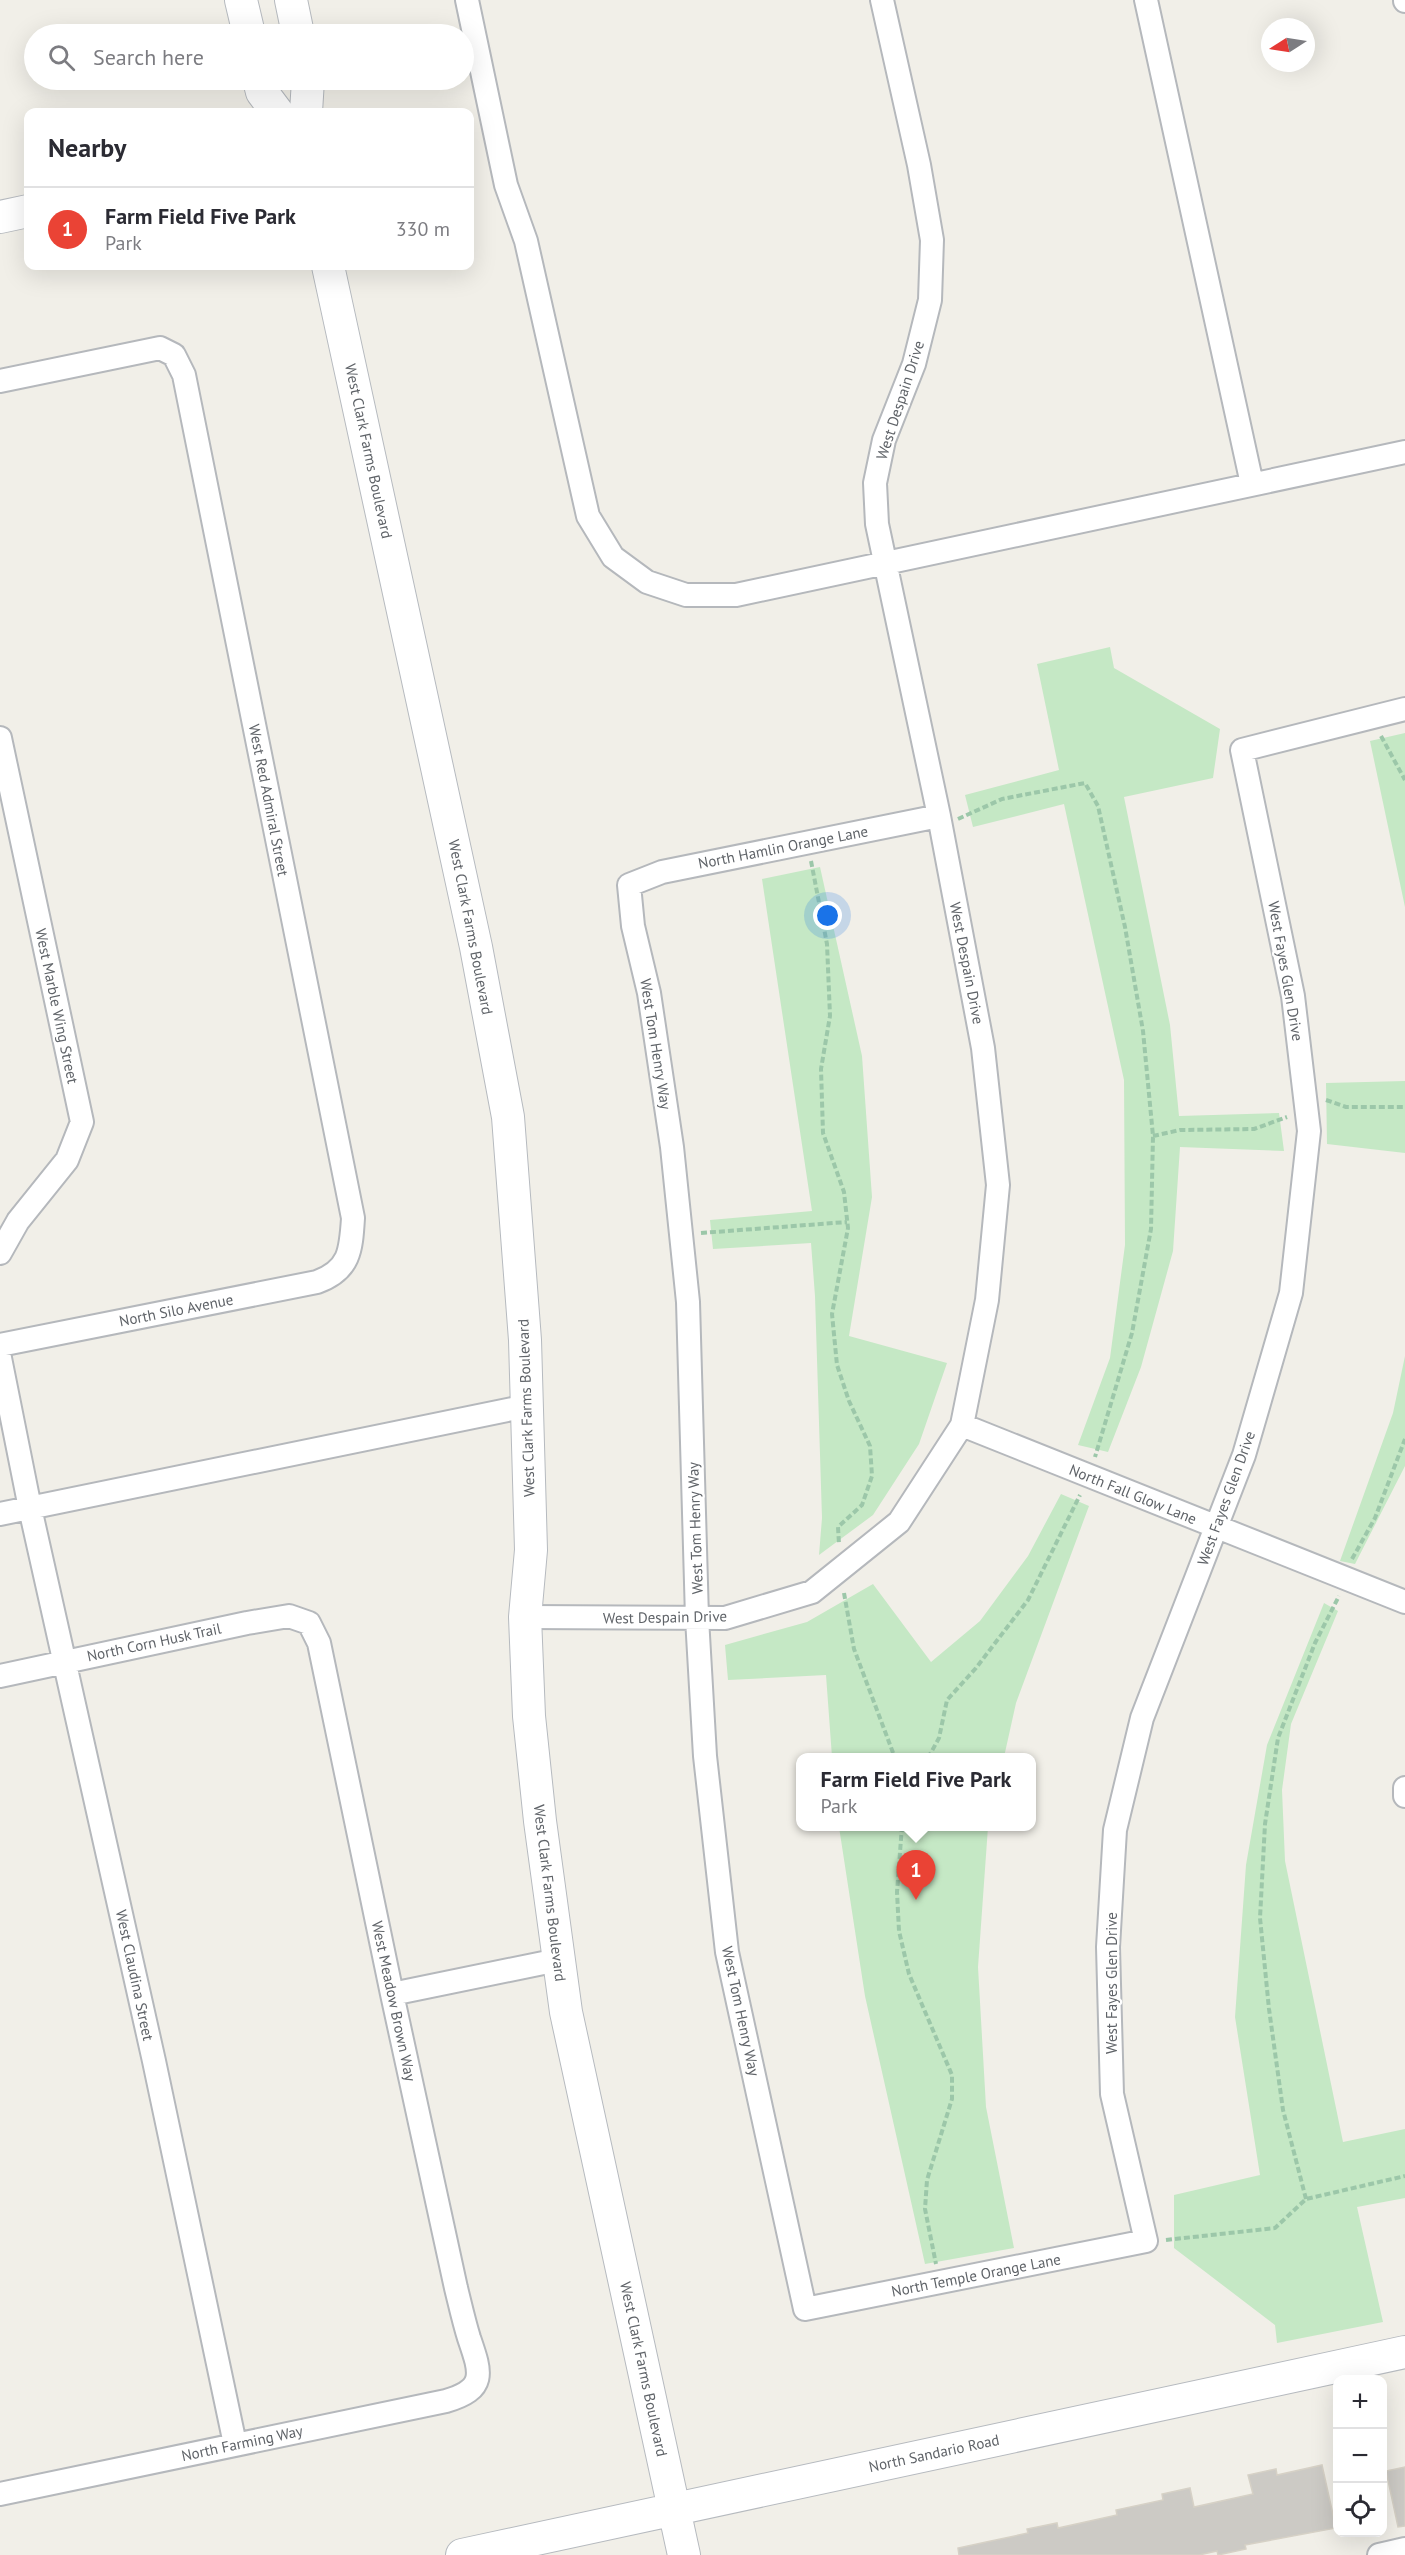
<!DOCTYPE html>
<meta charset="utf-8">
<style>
:root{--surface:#fff;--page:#f7f7f7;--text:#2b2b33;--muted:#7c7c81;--line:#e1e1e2;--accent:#ea4335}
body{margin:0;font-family:"PT Sans",sans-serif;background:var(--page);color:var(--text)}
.controls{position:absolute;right:18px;bottom:18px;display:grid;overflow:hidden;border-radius:12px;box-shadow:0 6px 24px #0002}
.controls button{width:54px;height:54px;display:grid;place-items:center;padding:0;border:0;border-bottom:2px solid var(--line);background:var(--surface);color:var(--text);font:30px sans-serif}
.compass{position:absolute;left:1261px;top:18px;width:54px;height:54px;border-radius:50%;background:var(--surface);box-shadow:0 6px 24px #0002;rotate:258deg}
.you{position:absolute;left:828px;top:916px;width:21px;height:21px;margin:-15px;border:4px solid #fff;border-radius:50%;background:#1a73e8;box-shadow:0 0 0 9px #1a73e833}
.badge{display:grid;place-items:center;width:39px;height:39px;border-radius:50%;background:var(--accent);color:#fff;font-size:20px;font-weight:700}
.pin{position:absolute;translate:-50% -50px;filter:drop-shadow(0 2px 3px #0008)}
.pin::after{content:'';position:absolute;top:32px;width:21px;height:18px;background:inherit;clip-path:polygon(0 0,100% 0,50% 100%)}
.popup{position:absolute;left:796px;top:1753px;width:240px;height:78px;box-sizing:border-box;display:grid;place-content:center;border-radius:12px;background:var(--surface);filter:drop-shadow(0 2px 4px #0005);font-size:20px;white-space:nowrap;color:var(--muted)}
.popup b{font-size:22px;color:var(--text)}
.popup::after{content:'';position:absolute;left:50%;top:100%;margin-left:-12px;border:12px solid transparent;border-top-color:var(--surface)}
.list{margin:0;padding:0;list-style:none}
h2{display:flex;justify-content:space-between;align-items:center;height:78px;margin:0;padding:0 24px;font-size:26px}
h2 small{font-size:20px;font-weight:400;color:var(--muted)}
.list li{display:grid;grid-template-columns:39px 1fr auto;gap:18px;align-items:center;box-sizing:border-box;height:84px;padding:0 24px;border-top:2px solid var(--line)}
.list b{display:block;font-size:22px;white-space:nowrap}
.list p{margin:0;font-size:20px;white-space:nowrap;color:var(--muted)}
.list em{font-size:20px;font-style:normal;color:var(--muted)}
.icon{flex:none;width:33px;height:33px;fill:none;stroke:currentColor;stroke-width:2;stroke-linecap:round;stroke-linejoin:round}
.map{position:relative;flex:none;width:1405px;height:2555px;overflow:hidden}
.search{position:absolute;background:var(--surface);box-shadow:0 6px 24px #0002;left:24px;top:24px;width:450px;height:66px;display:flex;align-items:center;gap:15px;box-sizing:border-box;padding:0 21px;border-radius:33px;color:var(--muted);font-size:22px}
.panel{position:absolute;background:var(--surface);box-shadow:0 6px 24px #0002;left:24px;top:108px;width:450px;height:162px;border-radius:12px}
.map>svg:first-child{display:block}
.green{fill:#c5e8c5}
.building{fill:#cccac5;stroke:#d6d1c6;stroke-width:1.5}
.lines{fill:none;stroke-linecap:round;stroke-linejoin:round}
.street-casing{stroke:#b5b8bc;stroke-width:26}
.secondary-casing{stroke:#b6babf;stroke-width:34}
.path{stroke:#9cc7a9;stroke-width:4;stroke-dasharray:6 3;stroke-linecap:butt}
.street{stroke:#fff;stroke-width:22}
.secondary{stroke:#fff;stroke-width:32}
.labels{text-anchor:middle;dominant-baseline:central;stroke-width:4.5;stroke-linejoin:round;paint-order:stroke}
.street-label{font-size:15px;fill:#5f6368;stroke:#fff}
</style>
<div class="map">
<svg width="1405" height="2555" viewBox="0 0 1405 2555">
<rect width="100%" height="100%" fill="#f1efe8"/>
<path class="green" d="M 1110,647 L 1114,668 L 1220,729 L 1213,778 L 1124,797 L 1170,1025 L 1179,1116 L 1279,1113 L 1284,1151 L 1180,1147 L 1173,1251 L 1141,1367 L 1108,1452 L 1078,1445 L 1110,1358 L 1125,1245 L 1124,1080 L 1064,804 L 973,827 L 965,795 L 1059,770 L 1037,664 Z
M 1405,733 L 1405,907 L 1370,741 Z
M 820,867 L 862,1056 L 872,1197 L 849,1336 L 947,1363 L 919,1444 L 873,1515 L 819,1555 L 822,1518 L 815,1296 L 811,1243 L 713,1249 L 710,1220 L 812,1211 L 762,879 Z
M 1405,1081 L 1405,1153 L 1327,1144 L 1326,1083 Z
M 1405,1356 L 1405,1466 L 1355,1564 L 1340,1561 L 1393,1413 Z
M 1061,1494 L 1089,1506 L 1016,1703 L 1004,1757 L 832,1757 L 826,1675 L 728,1680 L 725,1645 L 807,1622 L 873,1584 L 931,1662 L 980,1621 L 1028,1556 Z
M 1324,1603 L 1338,1611 L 1291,1724 L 1282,1790 L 1285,1861 L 1343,2142 L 1405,2129 L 1405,2198 L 1357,2207 L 1383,2322 L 1277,2343 L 1275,2325 L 1174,2248 L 1174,2195 L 1260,2175 L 1235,2017 L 1246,1865 L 1267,1745 Z
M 839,1827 L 988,1827 L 978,1967 L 986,2107 L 1014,2248 L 925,2264 L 865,1996 Z"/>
<path class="building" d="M 1322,2465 L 1336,2528 L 1245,2545 L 1246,2549 L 1218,2555 L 1217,2551 L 1199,2555 L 959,2555 L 958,2548 L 1028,2533 L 1027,2529 L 1057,2523 L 1058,2528 L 1117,2515 L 1116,2510 L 1163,2500 L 1162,2494 L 1190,2488 L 1194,2507 L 1253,2494 L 1248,2475 L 1276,2469 L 1277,2475 Z
M 1405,2467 L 1405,2526 L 1398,2527 L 1386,2471 Z"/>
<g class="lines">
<defs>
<path id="street" d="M 467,0 L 506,185 L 526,241 L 588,516 L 613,557 L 647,582 L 686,595 L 736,595 L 1405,452
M 1146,0 L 1252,484
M 1405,0 L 1405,1
M 0,381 L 160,348 L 174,355 L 184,375 L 353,1218 C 351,1250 350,1270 317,1282 L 0,1345
M 0,738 L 82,1122 L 67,1160 L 18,1221 L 0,1253
M 939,816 L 662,872 L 629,885 L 633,926 L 649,993 L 672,1147 L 688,1302 L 697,1618 L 705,1756 L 727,1952 L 805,2309 L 1146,2241 L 1112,2094 L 1108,1947 L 1115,1830 L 1142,1718 L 1244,1455 L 1291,1293 L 1309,1131 L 1293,996 L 1242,750 L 1405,709
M 0,1358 L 30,1508 L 154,2061 L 235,2444
M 962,1425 L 1405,1602
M 0,1514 L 527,1406
M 525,1617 L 725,1618 L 812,1592 L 899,1522 L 962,1425 L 987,1300 L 998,1185 L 983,1048 L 939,816 L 877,524 L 875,483 L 884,440 L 914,364 L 930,300 L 932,240 L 919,165 L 882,0
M 0,1676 L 247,1623 L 289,1616 L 309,1623 L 319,1643 L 392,1994 L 456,2288 C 460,2304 464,2322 469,2338 C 481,2373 487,2389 446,2401 L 0,2494
M 1405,1788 L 1405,1796
M 392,1994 L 558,1960
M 1379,2555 L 1405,2549"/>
<path id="secondary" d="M 241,0 L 249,34
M 291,0 L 298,34
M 259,80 L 262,92 L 277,112
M 306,112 L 308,80
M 0,217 L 28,211
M 328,266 L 476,947 L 508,1117 L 525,1340 L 531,1550 L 525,1617 L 529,1716 L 540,1821 L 566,2012 L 684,2555
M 462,2555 L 1405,2352"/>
</defs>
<use href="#street" class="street-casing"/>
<use href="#secondary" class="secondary-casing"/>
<path class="path" d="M 1381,736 L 1405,780
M 958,819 L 1002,799 L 1085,783 L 1098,806 L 1125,927 L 1143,1031 L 1153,1136 L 1151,1229 L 1132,1333 L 1095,1457
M 811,861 L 827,944 L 830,1016 L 821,1069 L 823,1133 L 844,1192 L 848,1228 L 832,1314 L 837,1365 L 849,1401 L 870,1446 L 872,1476 L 862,1505 L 838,1527 L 839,1544
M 1326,1100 L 1346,1107 L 1405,1107
M 1153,1136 L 1180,1130 L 1254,1129 L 1287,1117
M 701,1233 L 847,1222
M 1352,1559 L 1375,1518 L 1405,1439
M 844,1593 L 854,1649 L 895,1758
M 928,1758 L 939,1738 L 947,1700 L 976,1668 L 1028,1600 L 1080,1495
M 902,1826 L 897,1892 L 899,1931 L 909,1974 L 952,2075 L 952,2099 L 927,2180 L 925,2209 L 936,2264
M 1306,2199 L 1283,2110 L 1269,2009 L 1260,1918 L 1265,1824 L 1278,1738 L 1315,1643 L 1339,1596
M 1166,2240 L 1275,2228 L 1306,2199 L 1405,2176"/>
<use href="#street" class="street"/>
<use href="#secondary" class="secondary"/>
</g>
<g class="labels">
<g class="street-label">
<text transform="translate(900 400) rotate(-72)">West Despain Drive</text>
<text transform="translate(369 451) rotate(78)">West Clark Farms Boulevard</text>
<text transform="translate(269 800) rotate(79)">West Red Admiral Street</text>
<text transform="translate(783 847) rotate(-11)">North Hamlin Orange Lane</text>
<text transform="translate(471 927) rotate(79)">West Clark Farms Boulevard</text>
<text transform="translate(967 963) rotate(79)">West Despain Drive</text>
<text transform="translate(1286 971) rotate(80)">West Fayes Glen Drive</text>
<text transform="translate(57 1006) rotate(78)">West Marble Wing Street</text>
<text transform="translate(656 1044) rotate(81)">West Tom Henry Way</text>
<text transform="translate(176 1310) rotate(-11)">North Silo Avenue</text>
<text transform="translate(526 1408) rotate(-92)">West Clark Farms Boulevard</text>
<text transform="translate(1133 1494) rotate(22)">North Fall Glow Lane</text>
<text transform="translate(1226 1498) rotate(-70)">West Fayes Glen Drive</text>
<text transform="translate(695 1528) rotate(-92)">West Tom Henry Way</text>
<text transform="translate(665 1617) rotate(-1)">West Despain Drive</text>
<text transform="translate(154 1642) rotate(-12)">North Corn Husk Trail</text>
<text transform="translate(550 1893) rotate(83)">West Clark Farms Boulevard</text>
<text transform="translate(135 1975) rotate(78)">West Claudina Street</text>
<text transform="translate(1111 1983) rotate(-90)">West Fayes Glen Drive</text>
<text transform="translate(394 2001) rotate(78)">West Meadow Brown Way</text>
<text transform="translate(741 2011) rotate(78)">West Tom Henry Way</text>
<text transform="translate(976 2275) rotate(-11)">North Temple Orange Lane</text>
<text transform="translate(644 2369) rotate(78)">West Clark Farms Boulevard</text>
<text transform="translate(242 2443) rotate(-12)">North Farming Way</text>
<text transform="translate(934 2453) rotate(-12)">North Sandario Road</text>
</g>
</g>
</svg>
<div class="controls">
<button>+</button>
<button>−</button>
<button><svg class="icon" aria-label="locate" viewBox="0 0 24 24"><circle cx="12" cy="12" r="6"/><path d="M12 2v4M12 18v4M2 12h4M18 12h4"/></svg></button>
</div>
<svg class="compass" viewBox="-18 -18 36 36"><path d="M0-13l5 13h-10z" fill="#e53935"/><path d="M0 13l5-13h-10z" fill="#7c7c81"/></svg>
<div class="you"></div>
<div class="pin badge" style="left:916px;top:1900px">1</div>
<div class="popup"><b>Farm Field Five Park</b>Park</div>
<div class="search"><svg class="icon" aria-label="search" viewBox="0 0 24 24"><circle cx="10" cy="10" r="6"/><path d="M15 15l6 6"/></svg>Search here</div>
<section class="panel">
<h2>Nearby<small></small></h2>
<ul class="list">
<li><span class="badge">1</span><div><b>Farm Field Five Park</b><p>Park</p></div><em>330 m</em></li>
</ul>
</section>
</div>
